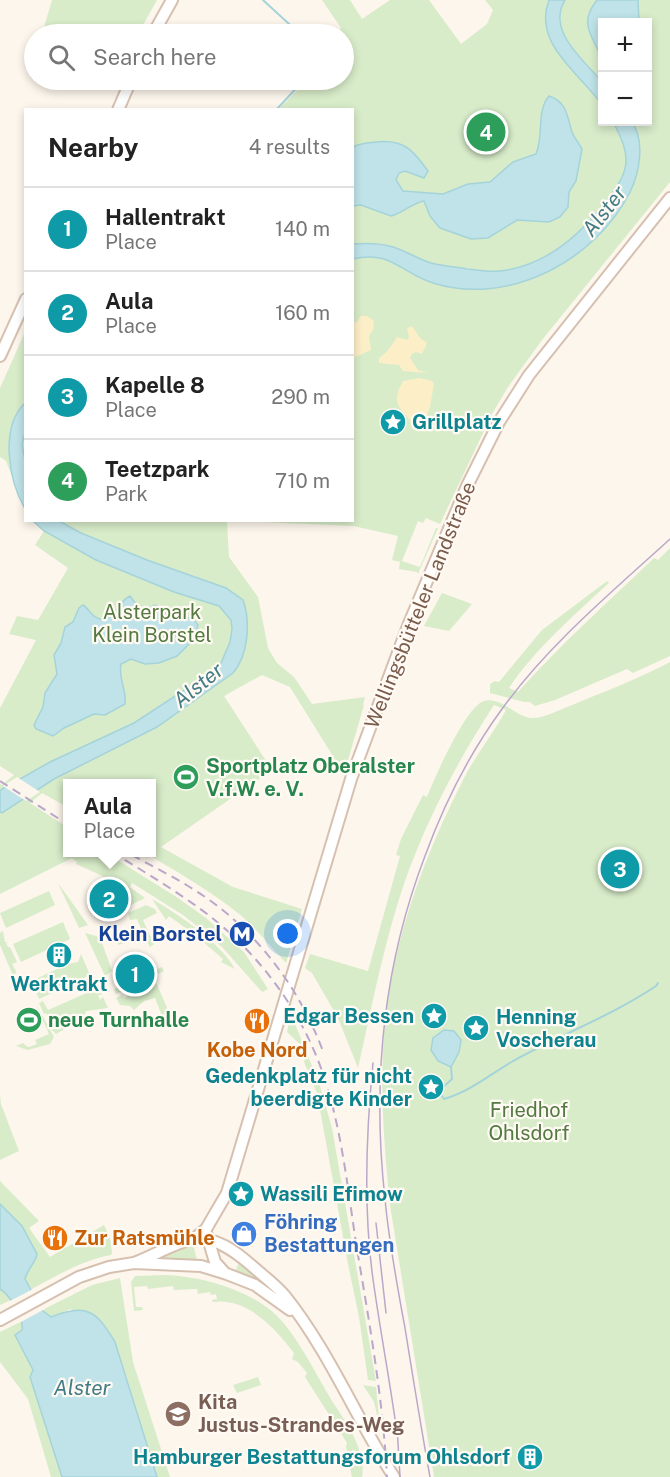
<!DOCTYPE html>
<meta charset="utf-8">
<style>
:root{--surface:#fff;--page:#f6f6f6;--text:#222;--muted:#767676;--line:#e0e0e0;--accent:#e76f51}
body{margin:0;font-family:"Public Sans",sans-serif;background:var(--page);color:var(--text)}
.controls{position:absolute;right:18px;top:18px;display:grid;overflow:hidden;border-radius:0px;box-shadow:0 3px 9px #0003}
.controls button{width:54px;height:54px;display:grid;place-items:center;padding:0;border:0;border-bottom:2px solid var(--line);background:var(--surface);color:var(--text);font:30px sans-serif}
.you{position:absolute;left:288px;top:934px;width:21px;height:21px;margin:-15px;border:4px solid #fff;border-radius:50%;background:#1a73e8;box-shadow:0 0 0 9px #1a73e833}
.badge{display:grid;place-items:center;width:39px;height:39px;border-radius:50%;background:var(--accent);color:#fff;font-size:20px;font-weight:700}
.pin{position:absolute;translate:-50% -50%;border:3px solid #fff;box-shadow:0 2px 6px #0006}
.popup{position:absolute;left:63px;top:779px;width:93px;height:78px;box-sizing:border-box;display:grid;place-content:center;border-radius:0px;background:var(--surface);filter:drop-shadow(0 2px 4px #0005);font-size:20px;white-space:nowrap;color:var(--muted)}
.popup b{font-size:22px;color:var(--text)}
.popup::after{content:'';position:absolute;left:50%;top:100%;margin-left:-12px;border:12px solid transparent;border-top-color:var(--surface)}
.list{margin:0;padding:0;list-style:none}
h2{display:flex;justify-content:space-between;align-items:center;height:78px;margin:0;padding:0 24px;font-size:26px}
h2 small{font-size:20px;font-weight:400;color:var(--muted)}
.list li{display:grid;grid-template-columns:39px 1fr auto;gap:18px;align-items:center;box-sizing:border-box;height:84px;padding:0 24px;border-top:2px solid var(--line)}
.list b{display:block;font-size:22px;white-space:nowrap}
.list p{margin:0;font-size:20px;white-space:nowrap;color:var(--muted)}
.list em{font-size:20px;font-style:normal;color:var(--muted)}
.icon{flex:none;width:33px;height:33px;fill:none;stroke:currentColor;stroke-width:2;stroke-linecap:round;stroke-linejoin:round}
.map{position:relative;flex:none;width:670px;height:1477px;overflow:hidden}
.search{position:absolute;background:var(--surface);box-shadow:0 3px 9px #0003;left:24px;top:24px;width:330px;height:66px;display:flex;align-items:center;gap:15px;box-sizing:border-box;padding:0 21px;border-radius:33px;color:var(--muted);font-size:22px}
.panel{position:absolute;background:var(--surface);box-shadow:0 3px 9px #0003;left:24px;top:108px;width:330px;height:414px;border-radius:0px}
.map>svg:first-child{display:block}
.green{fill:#d8ecc9}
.sand{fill:#fcefc7}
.water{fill:#bfe3e8;stroke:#a5d3da;stroke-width:1.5}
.pier{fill:#fdf6ec}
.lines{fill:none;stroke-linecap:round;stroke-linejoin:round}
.stream{stroke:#a5d3da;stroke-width:2}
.secondary-casing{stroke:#d6c0b0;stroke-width:14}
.secondary{stroke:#fff;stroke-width:10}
.tram{stroke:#b9a8c9;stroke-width:1.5}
.rail{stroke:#b9a8c9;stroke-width:2;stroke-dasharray:9 6;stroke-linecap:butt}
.labels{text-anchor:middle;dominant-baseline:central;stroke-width:4.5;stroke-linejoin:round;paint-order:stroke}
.culture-label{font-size:20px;font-weight:bold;fill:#0d838f;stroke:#fffaf3;text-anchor:start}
.street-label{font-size:20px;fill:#7a5c4d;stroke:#fffaf3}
.park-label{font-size:20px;fill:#537a41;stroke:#fffaf3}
.leisure-label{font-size:20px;font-weight:bold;fill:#27864d;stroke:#fffaf3;text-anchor:start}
.transit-label{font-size:20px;font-weight:bold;fill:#164399;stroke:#fffaf3;text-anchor:end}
.food-label{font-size:20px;font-weight:bold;fill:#c56008;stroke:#fffaf3}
.shop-label{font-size:20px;font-weight:bold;fill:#366cbe;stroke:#fffaf3;text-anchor:start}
.education-label{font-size:20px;font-weight:bold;fill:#785e54;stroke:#fffaf3;text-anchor:start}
.water-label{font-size:21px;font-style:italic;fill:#437c86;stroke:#fffaf3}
</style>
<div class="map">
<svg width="670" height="1477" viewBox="0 0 670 1477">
<rect width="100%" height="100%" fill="#fdf6ec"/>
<path class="green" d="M 52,0 L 157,0 L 138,34 L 42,34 Z
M 322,0 L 350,0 L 362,19 L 390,0 L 429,0 L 461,44 L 487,24 L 493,10 L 485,0 L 549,0 L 547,4 L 557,52 L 602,105 L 602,122 L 613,122 C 633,159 630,171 604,204 C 578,237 543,267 499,271 C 489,272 478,270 468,269 C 456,267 443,266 431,263 C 418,259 406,251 393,247 C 380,243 367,244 353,244 L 352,110 L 278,110 L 307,80 L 344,80 L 344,34 L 335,34 L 341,28 Z
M 565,0 L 670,0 L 670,182 L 542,340 L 508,387 L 492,414 L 440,524 L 426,518 L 423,523 L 418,521 L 402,561 L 420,567 L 436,528 L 438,528 L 418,574 L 417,572 L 399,569 L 400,562 L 392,560 L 398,536 L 353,526 L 238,521 L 352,520 L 353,259 C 370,255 386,258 402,267 C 424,271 447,276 469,280 C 479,282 491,287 501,286 C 560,284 644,210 638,148 C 637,139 637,129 632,122 L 648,122 L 648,22 L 602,22 L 602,82 C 584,60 547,32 565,0 Z
M 25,332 L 25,509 L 6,461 L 0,457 L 0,388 Z
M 33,521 L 227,521 L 229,557 L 258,597 L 268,648 L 277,663 L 294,677 L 312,704 L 365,697 L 363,705 L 364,705 L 344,774 L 290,687 L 262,675 L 224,696 L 272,770 L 161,847 L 233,887 L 302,909 L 286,963 C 270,946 256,928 238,913 C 209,890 176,871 145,853 L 151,852 L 151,784 L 67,784 L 67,807 L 42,793 L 30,803 L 67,827 L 67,852 L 106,853 L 178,898 L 206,918 L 244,952 L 268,989 L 262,992 L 223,948 L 202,930 L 183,915 L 132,883 L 130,887 L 145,898 L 127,907 C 115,877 103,877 76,864 L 77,862 L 72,858 L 0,894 L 0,784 L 2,785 L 14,775 L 0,766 L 0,708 L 36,640 L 9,634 L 17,616 L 38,620 L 68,568 L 35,545 L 44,531 Z
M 670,548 L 670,656 L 633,673 L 627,669 L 555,700 L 535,706 L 530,702 L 524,702 L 490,693 L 490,684 L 495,681 L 499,682 L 542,630 L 607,581 L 609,583 C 574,615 535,649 509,688 L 518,692 C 561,644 608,602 654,558 L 658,560 Z
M 442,593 L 472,604 L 449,631 L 424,626 Z
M 670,662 L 670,1477 L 434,1477 L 390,1205 C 384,1145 379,1083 385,1023 C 394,937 424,857 463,780 C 475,756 493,734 506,710 L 494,705 C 458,760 427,819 405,881 C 384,942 372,1006 358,1068 L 338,1018 L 312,973 L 305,968 L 310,954 L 368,971 L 400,856 L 396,855 L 401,839 L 423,795 L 427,797 C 434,779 466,706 484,701 C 501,696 515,717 531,718 C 543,719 558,710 570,706 C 603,692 638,679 670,662 Z
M 58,883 L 88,925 L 79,928 Z
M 49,891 L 55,905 L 6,928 L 0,913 Z
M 152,899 C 179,915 219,941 235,969 L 221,962 L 223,959 L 195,935 L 169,916 L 166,920 Z
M 146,905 L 155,909 L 157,913 L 143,920 L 154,944 L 150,947 L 143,935 L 119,945 L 116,941 L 141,929 L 137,919 L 130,920 L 128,913 Z
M 63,922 L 70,939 L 21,962 L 13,944 Z
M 3,931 L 5,942 L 8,942 L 6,943 L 8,947 L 10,947 L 17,962 L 12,964 L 16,971 L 14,978 L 0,945 L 0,933 Z
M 85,933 L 100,937 L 112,971 L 105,976 Z
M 81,954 L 90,975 L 39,999 L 31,981 L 68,964 L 78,962 Z
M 162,967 L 164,971 L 116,994 L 114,989 Z
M 156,982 L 170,1015 L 162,1016 L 155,998 L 144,1001 L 134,1010 L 130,1006 L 120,1005 L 116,998 L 122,995 L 124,998 Z
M 98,988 L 102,995 L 98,995 L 100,1000 L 103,997 L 108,1008 L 86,1011 L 83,1018 L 56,1034 L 50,1028 L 52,1026 L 46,1013 L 44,1014 L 39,1003 L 43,1001 L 48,1010 Z
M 36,1004 L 54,1037 L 50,1044 L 28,1050 L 16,1046 L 23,1043 L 26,1046 L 29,1047 L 37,1044 L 35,1040 L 49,1034 Z
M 291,1014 L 320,1086 L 332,1128 L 376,1381 L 368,1380 L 359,1317 L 348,1264 L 317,1093 L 304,1062 L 306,1055 L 302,1046 L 287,1032 Z
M 0,1095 L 1,1104 L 19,1151 L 0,1160 Z
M 0,1181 L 39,1221 L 29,1228 L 50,1257 L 104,1225 L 110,1238 L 112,1253 L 111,1255 C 69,1263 38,1289 0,1305 Z
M 193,1244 L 197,1260 L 160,1258 Z
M 239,1262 L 260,1281 L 235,1272 Z
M 166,1275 C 206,1277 260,1292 286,1326 C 304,1349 317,1376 332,1401 C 346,1422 367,1451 362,1477 L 352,1477 L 346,1447 L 347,1443 L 305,1377 L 307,1373 L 298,1362 L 292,1359 L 294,1353 C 275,1328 247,1297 213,1302 L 212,1300 L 217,1299 L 216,1294 L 211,1295 L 210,1292 L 198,1294 L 197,1289 L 174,1290 L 173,1286 L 148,1289 L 147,1286 L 134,1287 L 136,1307 L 142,1307 L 143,1310 L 134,1311 L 131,1282 L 135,1276 Z
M 120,1278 L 133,1362 L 170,1477 L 157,1477 L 125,1372 L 71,1309 L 51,1317 L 42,1310 L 92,1285 Z
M 22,1321 L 22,1330 L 15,1335 L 33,1371 L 30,1377 L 62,1477 L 51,1477 L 28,1399 L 0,1362 L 0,1332 Z
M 258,1377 L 261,1385 L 237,1393 L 233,1385 Z
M 363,1385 L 376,1387 L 380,1428 L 374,1402 Z"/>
<path class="sand" d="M 361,316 L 367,316 L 374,321 L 373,330 L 369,336 L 371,350 L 353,358 L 353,321 L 356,323 Z
M 412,326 L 420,338 L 427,343 L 422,354 L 416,352 L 412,354 L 410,358 L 418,370 L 428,373 L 403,371 L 399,365 L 379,363 L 379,358 C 387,353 392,345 397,337 L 407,340 L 409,337 L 407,328 Z
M 419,378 L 432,381 L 434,384 L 430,407 L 422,428 C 415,427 415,425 410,420 C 397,406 392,400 403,381 Z"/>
<path class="water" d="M 549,0 L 565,0 C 546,31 584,60 602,82 L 602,105 C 581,74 532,44 549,0 Z
M 597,0 L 638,0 L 639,22 L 602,22 L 602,60 C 594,36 577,25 597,0 Z
M 549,96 C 567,102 567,116 572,132 C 574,138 579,143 582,149 L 576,181 L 569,192 L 568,207 L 560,217 L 549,222 L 517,220 L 488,238 L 471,239 L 440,228 L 430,216 L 424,201 C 412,203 403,213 391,216 L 361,205 L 353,206 L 353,147 C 360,143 367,143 376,142 C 404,139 413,150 428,171 L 424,178 L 405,171 L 399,173 L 396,180 L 403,191 L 443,194 L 468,184 L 490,182 L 513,162 L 536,154 C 544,136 536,111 549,96 Z
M 613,122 L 632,122 C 645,141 640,172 630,192 C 596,260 509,307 433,283 C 401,273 391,250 353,259 L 353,244 C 366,243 380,243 393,247 C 406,251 418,259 431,263 C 443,266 456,267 467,269 C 478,270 489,272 499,271 C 543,267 578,237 604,204 C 630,171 633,159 613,122 Z
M 25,403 L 25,434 C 19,444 25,455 26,466 C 27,480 26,495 25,509 C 8,479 0,427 25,403 Z
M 33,521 L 59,521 L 81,533 L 147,560 L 226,588 L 243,600 C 251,622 248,656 233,673 L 157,727 L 54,779 L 2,813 L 0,812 L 0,791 L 2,789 L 50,762 L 134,723 L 206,676 L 221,663 L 230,642 L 232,629 L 231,620 L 219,606 L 174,592 L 96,560 L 44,531 Z
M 130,596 L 141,611 L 145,611 L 154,605 L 167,610 L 177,619 C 187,617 192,616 198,625 L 195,638 L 177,656 L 159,663 L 145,664 L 131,659 L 121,664 C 118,678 127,691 125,704 L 105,715 L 94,714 L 64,728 L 53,736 L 36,729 L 34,725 L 43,707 L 45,693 L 57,674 L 54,655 L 61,643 L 65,627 L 73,622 L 79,608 L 83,605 C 88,608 90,613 94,616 C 112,629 117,601 130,596 Z
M 444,1030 L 454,1031 L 461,1040 L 459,1052 L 451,1067 L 438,1061 L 431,1050 L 433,1038 Z
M 0,1204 L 22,1226 L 37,1254 C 36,1263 27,1269 25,1279 L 42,1310 L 51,1317 C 86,1303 96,1310 115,1342 L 157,1477 L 62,1477 L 30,1377 L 33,1370 L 15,1335 L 22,1330 C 24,1318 10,1295 0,1289 Z"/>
<path class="pier" d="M 17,777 L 40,792 L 26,801 L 3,786 Z
M 33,1289 L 45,1309 L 19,1323 L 8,1302 Z"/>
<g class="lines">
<path class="stream" d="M 263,0 L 300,34
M 276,110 L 304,80
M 451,1067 L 452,1079 L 442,1088 L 440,1093 L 444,1099 C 469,1092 491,1074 513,1061 C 560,1035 611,1016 656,986 L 658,983"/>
<defs>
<path id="secondary" d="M 153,34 L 172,0
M 118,110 L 131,80
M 0,356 L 26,299
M 207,1235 L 215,1262 L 224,1272
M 194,1239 L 206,1229 L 227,1193 L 351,779 L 408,626 L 467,486 L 499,422 L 529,375 L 670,198
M 134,1263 C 149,1258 180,1240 194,1239 C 215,1236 236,1252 251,1265 C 262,1275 275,1284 285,1296 C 329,1351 356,1418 394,1477
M 0,1320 L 79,1277 L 109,1267 L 134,1263 L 201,1266 L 227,1274 L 255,1285 L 290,1310"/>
</defs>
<use href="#secondary" class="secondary-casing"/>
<use href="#secondary" class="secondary"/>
<path class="tram" d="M 373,1063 C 366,1134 363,1208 373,1279 C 380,1330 390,1381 397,1433
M 376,1223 L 386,1313
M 397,1426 L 400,1477
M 430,1477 C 421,1427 413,1378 405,1328 C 397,1285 389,1243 385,1199 C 372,1082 383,966 425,856 C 444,804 469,754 502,709 C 549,644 612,592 670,539"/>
<path class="rail" d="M 0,781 L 67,824
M 112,852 C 146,873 180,893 211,917 C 264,959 306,1018 326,1083 C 342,1134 348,1190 356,1243 C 369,1321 383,1398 387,1477
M 132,855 C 150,865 170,875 188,886 C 252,924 299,985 324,1054"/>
</g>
<defs>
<symbol id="sight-disc" viewBox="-11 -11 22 22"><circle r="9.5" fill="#0f9aa8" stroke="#fffaf3"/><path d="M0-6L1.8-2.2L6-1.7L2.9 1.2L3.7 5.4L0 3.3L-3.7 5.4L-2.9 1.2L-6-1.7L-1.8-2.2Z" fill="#fff"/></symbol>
<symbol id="stadium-disc" viewBox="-11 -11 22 22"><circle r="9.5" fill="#2e9e5b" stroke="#fffaf3"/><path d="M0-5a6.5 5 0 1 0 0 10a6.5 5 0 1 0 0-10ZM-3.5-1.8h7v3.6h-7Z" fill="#fff"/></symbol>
<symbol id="metro-disc" viewBox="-11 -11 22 22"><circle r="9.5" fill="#1a4fb4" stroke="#fffaf3"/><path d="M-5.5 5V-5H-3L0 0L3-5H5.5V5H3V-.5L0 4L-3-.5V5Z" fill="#fff"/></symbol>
<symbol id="building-disc" viewBox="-11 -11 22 22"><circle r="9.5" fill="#0f9aa8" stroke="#fffaf3"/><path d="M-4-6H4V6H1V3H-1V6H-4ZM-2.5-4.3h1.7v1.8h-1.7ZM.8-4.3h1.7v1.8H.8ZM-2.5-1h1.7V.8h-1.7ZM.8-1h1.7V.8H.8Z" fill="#fff"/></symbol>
<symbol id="restaurant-disc" viewBox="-11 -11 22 22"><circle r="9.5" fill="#e8710a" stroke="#fffaf3"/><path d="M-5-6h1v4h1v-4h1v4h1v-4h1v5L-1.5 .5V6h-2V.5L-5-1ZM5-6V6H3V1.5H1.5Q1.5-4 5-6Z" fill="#fff"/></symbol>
<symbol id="shop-disc" viewBox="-11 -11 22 22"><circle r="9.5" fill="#3f7fe0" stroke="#fffaf3"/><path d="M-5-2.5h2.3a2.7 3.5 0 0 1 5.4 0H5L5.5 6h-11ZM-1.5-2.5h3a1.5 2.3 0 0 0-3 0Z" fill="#fff"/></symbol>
<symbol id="school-disc" viewBox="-11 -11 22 22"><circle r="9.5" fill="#8d6e63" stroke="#fffaf3"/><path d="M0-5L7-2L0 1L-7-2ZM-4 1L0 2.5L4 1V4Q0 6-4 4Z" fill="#fff"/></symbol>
</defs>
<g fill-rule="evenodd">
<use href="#sight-disc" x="378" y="407" width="30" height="30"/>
<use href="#stadium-disc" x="171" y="762" width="30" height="30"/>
<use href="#metro-disc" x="227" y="919" width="30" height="30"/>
<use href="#building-disc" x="44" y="940" width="30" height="30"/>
<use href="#sight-disc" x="419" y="1001" width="30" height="30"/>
<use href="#stadium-disc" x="14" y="1005" width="30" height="30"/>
<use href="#restaurant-disc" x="242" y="1006" width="30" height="30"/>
<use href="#sight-disc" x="461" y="1013" width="30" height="30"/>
<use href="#sight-disc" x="416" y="1072" width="30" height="30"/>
<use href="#sight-disc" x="226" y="1179" width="30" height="30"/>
<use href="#shop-disc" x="229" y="1219" width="30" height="30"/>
<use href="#restaurant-disc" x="40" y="1223" width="30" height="30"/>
<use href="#school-disc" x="163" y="1399" width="30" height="30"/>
<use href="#building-disc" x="515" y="1442" width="30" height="30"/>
</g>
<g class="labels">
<g class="culture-label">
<text x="412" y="422">Grillplatz</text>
<text x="59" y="984" text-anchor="middle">Werktrakt</text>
<text x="414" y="1016" text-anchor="end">Edgar Bessen</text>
<text x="496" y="1017">Henning<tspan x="496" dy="23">Voscherau</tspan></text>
<text x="412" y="1076" text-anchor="end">Gedenkplatz für nicht<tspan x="412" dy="23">beerdigte Kinder</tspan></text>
<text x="260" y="1194">Wassili Efimow</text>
<text x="510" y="1457" text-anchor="end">Hamburger Bestattungsforum Ohlsdorf</text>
</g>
<g class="street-label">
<text transform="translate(420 605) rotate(-68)">Wellingsbütteler Landstraße</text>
</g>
<g class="park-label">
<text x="152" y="612">Alsterpark<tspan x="152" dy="23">Klein Borstel</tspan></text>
<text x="529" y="1110">Friedhof<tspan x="529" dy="23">Ohlsdorf</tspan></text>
</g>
<g class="leisure-label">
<text x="206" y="766">Sportplatz Oberalster<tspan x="206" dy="23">V.f.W. e. V.</tspan></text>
<text x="48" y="1020">neue Turnhalle</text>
</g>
<g class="transit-label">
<text x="222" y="934">Klein Borstel</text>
</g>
<g class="food-label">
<text x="257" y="1050">Kobe Nord</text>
<text x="74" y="1238" text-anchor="start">Zur Ratsmühle</text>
</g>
<g class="shop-label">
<text x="264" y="1222">Föhring<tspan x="264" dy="23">Bestattungen</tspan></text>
</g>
<g class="education-label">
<text x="198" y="1402">Kita<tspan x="198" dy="23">Justus-Strandes-Weg</tspan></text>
</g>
<g class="water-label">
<text transform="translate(604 211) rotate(-52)">Alster</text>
<text transform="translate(198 685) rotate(-39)">Alster</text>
<text x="82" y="1387">Alster</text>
</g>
</g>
</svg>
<div class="controls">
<button>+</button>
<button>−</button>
</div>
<div class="you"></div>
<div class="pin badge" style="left:135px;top:974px;background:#0f9aa8">1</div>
<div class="pin badge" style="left:109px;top:899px;background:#0f9aa8">2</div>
<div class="popup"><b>Aula</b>Place</div>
<div class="pin badge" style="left:620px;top:869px;background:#0f9aa8">3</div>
<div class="pin badge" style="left:486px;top:132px;background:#2e9e5b">4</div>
<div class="search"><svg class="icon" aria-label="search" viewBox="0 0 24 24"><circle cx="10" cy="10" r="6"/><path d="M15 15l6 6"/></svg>Search here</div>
<section class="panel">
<h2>Nearby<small>4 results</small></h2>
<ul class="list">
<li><span class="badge" style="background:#0f9aa8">1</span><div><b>Hallentrakt</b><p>Place</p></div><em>140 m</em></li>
<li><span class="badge" style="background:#0f9aa8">2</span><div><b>Aula</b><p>Place</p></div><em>160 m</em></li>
<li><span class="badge" style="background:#0f9aa8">3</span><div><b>Kapelle 8</b><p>Place</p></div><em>290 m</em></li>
<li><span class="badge" style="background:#2e9e5b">4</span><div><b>Teetzpark</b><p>Park</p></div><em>710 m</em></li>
</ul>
</section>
</div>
